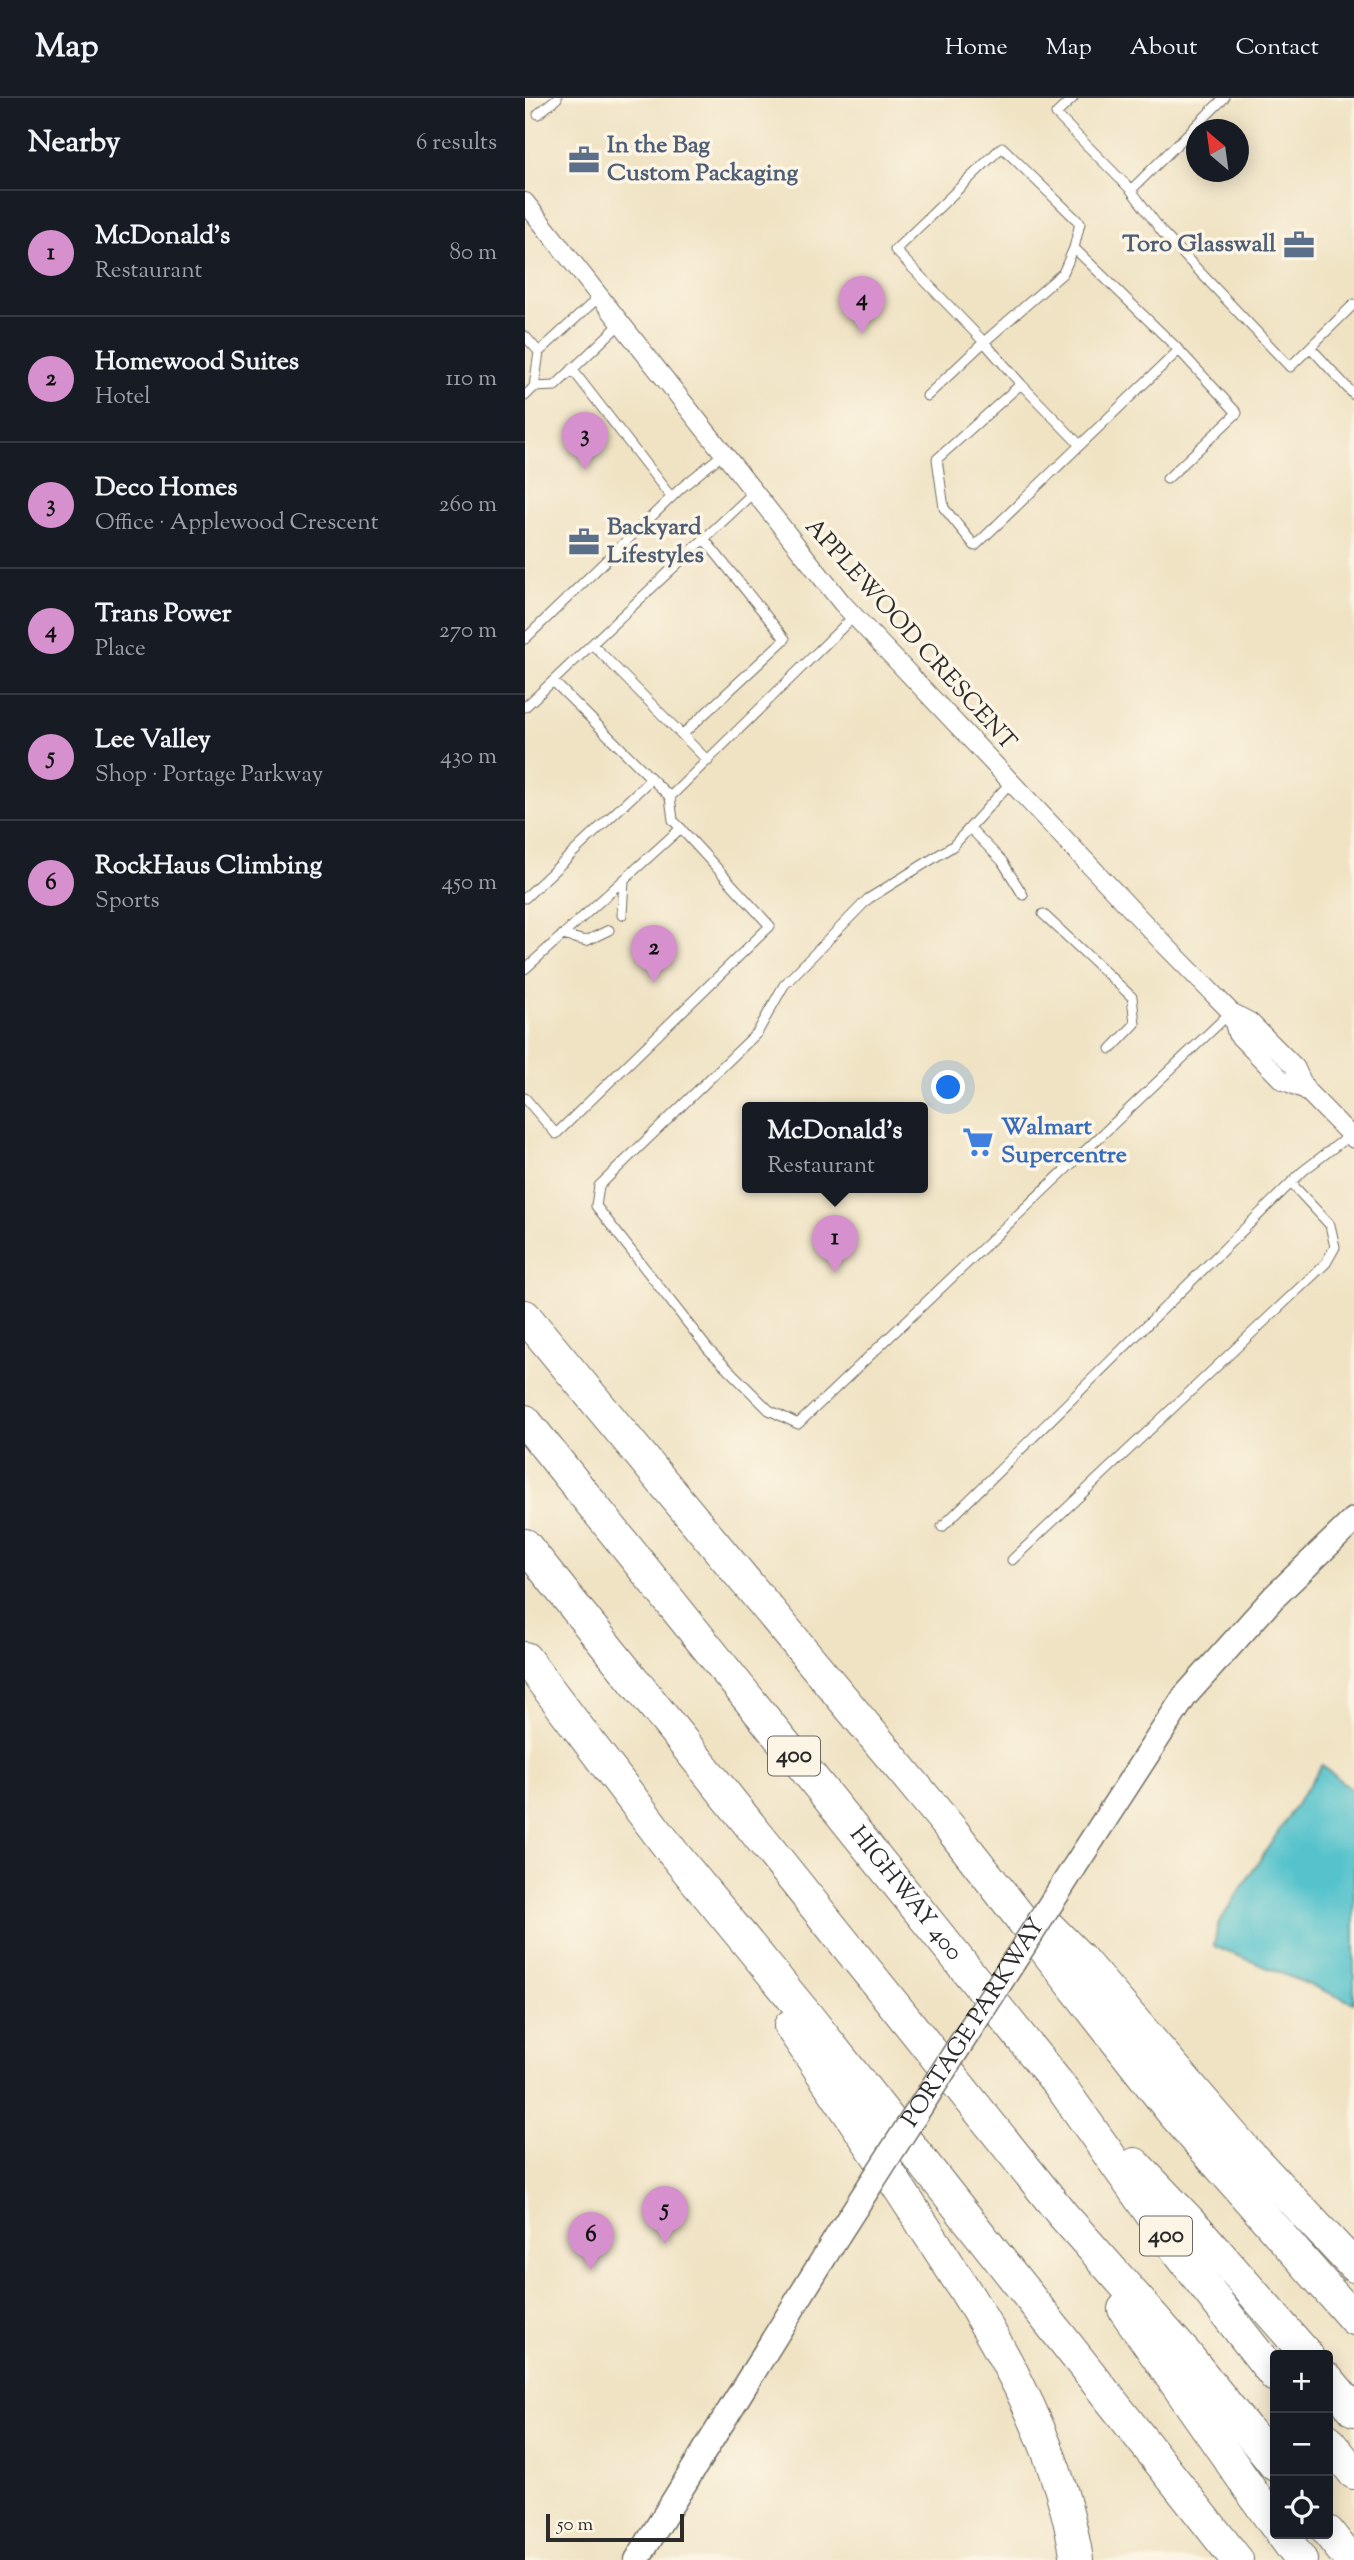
<!DOCTYPE html>
<meta charset="utf-8">
<style>
:root{--surface:#171b24;--page:#20242c;--text:#f1f3f6;--muted:#9ea1a6;--line:#363941;--accent:#d690ce}
body{margin:0;font-family:"Sorts Mill Goudy",serif;background:var(--page);color:var(--text)}
.controls{position:absolute;right:21px;bottom:21px;display:grid;overflow:hidden;border-radius:7px;box-shadow:0 4px 18px #0003}
.controls button{width:63px;height:63px;display:grid;place-items:center;padding:0;border:0;border-bottom:2px solid var(--line);background:var(--surface);color:var(--text);font:35px sans-serif}
.compass{position:absolute;left:661px;top:21px;width:63px;height:63px;border-radius:50%;background:var(--surface);box-shadow:0 4px 18px #0003;rotate:331deg}
.scale{position:absolute;left:21px;bottom:18px;width:138px;box-sizing:border-box;padding-left:7px;border:4px solid #2b2b2b;border-top:0;font-size:19px;line-height:24px;white-space:nowrap;color:#2b2b2b;-webkit-text-stroke:5px #fcf5e5;paint-order:stroke}
.you{position:absolute;left:424px;top:990px;width:24px;height:24px;margin:-18px;border:5px solid #fff;border-radius:50%;background:#1a73e8;box-shadow:0 0 0 10px #1a73e833}
.badge{display:grid;place-items:center;width:46px;height:46px;border-radius:50%;background:var(--accent);color:#111;font-size:23px;font-weight:700}
.pin{position:absolute;translate:-50% -58px;filter:drop-shadow(0 2px 4px #0008)}
.pin::after{content:'';position:absolute;top:37px;width:24px;height:21px;background:inherit;clip-path:polygon(0 0,100% 0,50% 100%)}
.popup{position:absolute;left:217px;top:1004px;width:186px;height:91px;box-sizing:border-box;display:grid;place-content:center;border-radius:7px;background:var(--surface);filter:drop-shadow(0 2px 5px #0005);font-size:23px;white-space:nowrap;color:var(--muted)}
.popup b{font-size:26px;color:var(--text)}
.popup::after{content:'';position:absolute;left:50%;top:100%;margin-left:-14px;border:14px solid transparent;border-top-color:var(--surface)}
.list{margin:0;padding:0;list-style:none}
h2{display:flex;justify-content:space-between;align-items:center;height:91px;margin:0;padding:0 28px;font-size:30px}
h2 small{font-size:23px;font-weight:400;color:var(--muted)}
.list li{display:grid;grid-template-columns:46px 1fr auto;gap:21px;align-items:center;box-sizing:border-box;height:126px;padding:0 28px;border-top:2px solid var(--line)}
.list b{display:block;font-size:26px;white-space:nowrap}
.list p{margin:0;font-size:23px;white-space:nowrap;color:var(--muted)}
.list em{font-size:23px;font-style:normal;color:var(--muted)}
.icon{flex:none;width:38px;height:38px;fill:none;stroke:currentColor;stroke-width:2;stroke-linecap:round;stroke-linejoin:round}
.map{position:relative;flex:none;width:829px;height:2462px;overflow:hidden}
header{display:flex;align-items:center;gap:42px;box-sizing:border-box;height:98px;padding:0 35px;background:var(--surface);border-bottom:2px solid var(--line)}
header strong{font-size:33px}
nav{display:flex;gap:38px;margin-inline-start:auto;font-size:24px}
main{display:flex}
aside{flex:1;background:var(--surface)}
.map>svg:first-child{display:block}
.water{fill:#56c3cc;stroke:#40777c;stroke-width:2}
.lines{fill:none;stroke-linecap:round;stroke-linejoin:round}
.lane-casing{stroke:#706b61;stroke-width:11}
.street-casing{stroke:#706b61;stroke-width:20}
.secondary-casing{stroke:#706b61;stroke-width:27}
.highway-casing{stroke:#706b61;stroke-width:34}
.lane{stroke:#fff;stroke-width:9}
.street{stroke:#fff;stroke-width:18}
.secondary{stroke:#fff;stroke-width:24}
.highway{stroke:#fff;stroke-width:32}
.secondary-bridge-casing{stroke:#706b61;stroke-width:27;stroke-linecap:butt}
.secondary-bridge{stroke:#fff;stroke-width:24}
.labels{text-anchor:middle;dominant-baseline:central;stroke-width:7;stroke-linejoin:round;paint-order:stroke}
.shield{fill:#fcf5e5;stroke:#6a6863;stroke-width:2}
.shield-label{font-size:23px;font-weight:bold;fill:#2b2b2b}
.service-label{font-size:24px;font-weight:bold;fill:#4e5e75;stroke:#fcf5e5;text-anchor:start}
.street-label{font-size:24px;fill:#2b2b2b;stroke:#fcf5e5}
.shop-label{font-size:24px;font-weight:bold;fill:#366cbe;stroke:#fcf5e5;text-anchor:start}
</style>
<header>
<strong>Map</strong>
<nav><a>Home</a><a>Map</a><a>About</a><a>Contact</a></nav>
</header>
<main>
<aside>
<h2>Nearby<small>6 results</small></h2>
<ul class="list">
<li><span class="badge">1</span><div><b>McDonald's</b><p>Restaurant</p></div><em>80 m</em></li>
<li><span class="badge">2</span><div><b>Homewood Suites</b><p>Hotel</p></div><em>110 m</em></li>
<li><span class="badge">3</span><div><b>Deco Homes</b><p>Office · Applewood Crescent</p></div><em>260 m</em></li>
<li><span class="badge">4</span><div><b>Trans Power</b><p>Place</p></div><em>270 m</em></li>
<li><span class="badge">5</span><div><b>Lee Valley</b><p>Shop · Portage Parkway</p></div><em>430 m</em></li>
<li><span class="badge">6</span><div><b>RockHaus Climbing</b><p>Sports</p></div><em>450 m</em></li>
</ul>
</aside>
<div class="map">
<svg width="829" height="2462" viewBox="0 0 829 2462">
<rect width="100%" height="100%" fill="#fcf5e5"/>
<filter id="ink" filterUnits="userSpaceOnUse"><feTurbulence type="fractalNoise" baseFrequency=".0143" numOctaves="2"/><feDisplacementMap in="SourceGraphic" scale="14" xChannelSelector="R" yChannelSelector="G"/><feConvolveMatrix kernelMatrix="1 2 1 2 8 2 1 2 1" color-interpolation-filters="sRGB"/></filter>
<filter id="wash" filterUnits="userSpaceOnUse"><feTurbulence type="fractalNoise" baseFrequency=".00686" numOctaves="4" result="noise"/><feDisplacementMap in="SourceGraphic" scale="28" xChannelSelector="R" yChannelSelector="G"/><feGaussianBlur stdDeviation="1.57" result="paint"/><feColorMatrix in="noise" values="0 0 0 0 0 0 0 0 0 0 0 0 0 0 0 0 0 1.4 0 .05"/><feComposite in="paint" operator="in"/></filter>
<g filter="url(#wash)">
<rect width="100%" height="100%" fill="#f0e3c4"/>
<path class="water" d="M 797,1667 L 829,1694 L 829,1905 L 689,1848 L 693,1826 Z"/>
</g>
<g filter="url(#ink)">
<g class="lines">
<defs>
<path id="lane" d="M 548,0 L 531,16 L 606,92 L 699,0
M 13,16 L 32,0
M 606,92 L 638,135 L 765,269 L 829,206
M 549,150 L 654,252 L 450,448 L 419,410 L 412,361 L 496,286 L 555,347
M 0,238 L 14,254 L 74,199
M 785,249 L 829,297
M 47,271 L 146,399
M 9,289 L 14,254
M 0,298 L 9,289 L 30,288 L 95,226
M 402,298 L 459,244 L 370,152 L 477,49 L 555,125 L 549,150 L 538,175 L 459,244 L 496,286
M 642,381 L 712,315 L 654,252
M 0,541 L 156,390 L 198,356
M 28,583 L 67,546
M 0,609 L 28,583 L 145,699 L 148,722 L 245,828 L 31,1036 L 0,1000
M 157,637 L 260,541 L 180,442
M 183,663 L 67,546 L 228,395
M 485,685 L 428,748 L 343,801 L 259,887 L 232,935 L 74,1088 L 71,1108 L 183,1251 L 244,1312 L 273,1326 L 706,914
M 145,699 L 329,518
M 445,730 L 477,763 L 498,797
M 0,800 L 126,681
M 518,816 L 607,899 L 610,926 L 586,951
M 97,817 L 99,782
M 37,837 L 61,843 L 84,832
M 0,871 L 156,730
M 417,1429 L 778,1073 L 825,1037
M 487,1462 L 801,1165 L 810,1149 L 805,1127 L 766,1085"/>
<path id="street" d="M 0,104 L 317,505 L 639,846 L 706,914 L 725,924 L 770,969 L 781,992 L 829,1041
M 706,914 L 712,936 L 757,982 L 781,992"/>
<path id="secondary" d="M 548,1771 L 660,1598 L 749,1499 L 829,1422
M 112,2462 L 313,2137"/>
<g id="highway">
<path d="M 0,1218 L 426,1731 L 647,2014 L 829,2221"/>
<path id="s1" d="M 0,1323 L 539,1993 L 653,2154 L 750,2278"/>
<path d="M 0,1447 L 537,2116 L 660,2255 L 750,2367"/>
<path d="M 0,1560 L 149,1756 L 284,1920 L 712,2462"/>
<path d="M 523,1828 L 554,1859 L 721,2053 L 829,2168"/>
<path d="M 265,1928 C 310,1994 355,2060 398,2127 C 466,2230 533,2338 552,2462"/>
<path d="M 610,2066 L 672,2131 L 782,2257"/>
<path d="M 599,2211 L 750,2427"/>
<path d="M 803,2281 L 829,2312"/>
<path d="M 803,2342 L 829,2375"/>
<path d="M 803,2434 L 825,2462"/>
<path d="M 757,2436 L 776,2462"/>
</g>
</defs>
<use href="#lane" class="lane-casing"/>
<use href="#street" class="street-casing"/>
<use href="#secondary" class="secondary-casing"/>
<use href="#highway" class="highway-casing"/>
<use href="#lane" class="lane"/>
<use href="#street" class="street"/>
<use href="#secondary" class="secondary"/>
<use href="#highway" class="highway"/>
<defs>
<g id="secondary-bridge">
<path id="s2" d="M 313,2137 L 548,1771"/>
</g>
</defs>
<use href="#secondary-bridge" class="secondary-bridge-casing"/>
<use href="#secondary-bridge" class="secondary-bridge"/>
</g>
</g>
<defs>
<symbol id="office-bare" viewBox="-9 -9 18 18"><path d="M-6-3h4V-5.5h4V-3h4V5H-6ZM-1-4.5V-3h2v-1.5ZM-6 0V1H6V0Z" fill="#5c6f8a" stroke="#fcf5e5" stroke-width="2.5" paint-order="stroke"/></symbol>
<symbol id="supermarket-bare" viewBox="-9 -9 18 18"><path d="M-6-5.5h2.5l.6 2H6L4.5 2H-2.5L-4.4-4H-6ZM-1.5 3.2a1.3 1.3 0 1 0 .1 0ZM3 3.2a1.3 1.3 0 1 0 .1 0Z" fill="#3f7fe0" stroke="#fcf5e5" stroke-width="2.5" paint-order="stroke"/></symbol>
</defs>
<g fill-rule="evenodd">
<use href="#office-bare" x="37" y="40" width="44" height="44"/>
<use href="#office-bare" x="752" y="125" width="44" height="44"/>
<use href="#office-bare" x="37" y="422" width="44" height="44"/>
<use href="#supermarket-bare" x="431" y="1022" width="44" height="44"/>
</g>
<g class="labels">
<g class="shield">
<rect x="243" y="1638.5" width="52" height="39" rx="5"/>
<rect x="615" y="2118.5" width="52" height="39" rx="5"/>
</g>
<g class="shield-label">
<text x="269" y="1658">400</text>
<text x="641" y="2138">400</text>
</g>
<g class="service-label">
<text x="82" y="48">In the Bag<tspan x="82" dy="28">Custom Packaging</tspan></text>
<text x="751" y="147" text-anchor="end">Toro Glasswall</text>
<text x="82" y="430">Backyard<tspan x="82" dy="28">Lifestyles</tspan></text>
</g>
<g class="street-label">
<text transform="translate(385 537) rotate(48)">APPLEWOOD CRESCENT</text>
<text stroke="none"><textPath href="#s1" startOffset="607">HIGHWAY 400</textPath></text>
<text stroke="none"><textPath href="#s2" startOffset="252">PORTAGE PARKWAY</textPath></text>
</g>
<g class="shop-label">
<text x="476" y="1030">Walmart<tspan x="476" dy="28">Supercentre</tspan></text>
</g>
</g>
</svg>
<div class="controls">
<button>+</button>
<button>−</button>
<button><svg class="icon" aria-label="locate" viewBox="0 0 24 24"><circle cx="12" cy="12" r="6"/><path d="M12 2v4M12 18v4M2 12h4M18 12h4"/></svg></button>
</div>
<svg class="compass" viewBox="-18 -18 36 36"><path d="M0-13l5 13h-10z" fill="#e53935"/><path d="M0 13l5-13h-10z" fill="#9ea1a6"/></svg>
<div class="scale">50 m</div>
<div class="you"></div>
<div class="pin badge" style="left:310px;top:1175px">1</div>
<div class="popup"><b>McDonald's</b>Restaurant</div>
<div class="pin badge" style="left:129px;top:885px">2</div>
<div class="pin badge" style="left:60px;top:372px">3</div>
<div class="pin badge" style="left:337px;top:236px">4</div>
<div class="pin badge" style="left:140px;top:2146px">5</div>
<div class="pin badge" style="left:66px;top:2172px">6</div>
</div>
</main>
